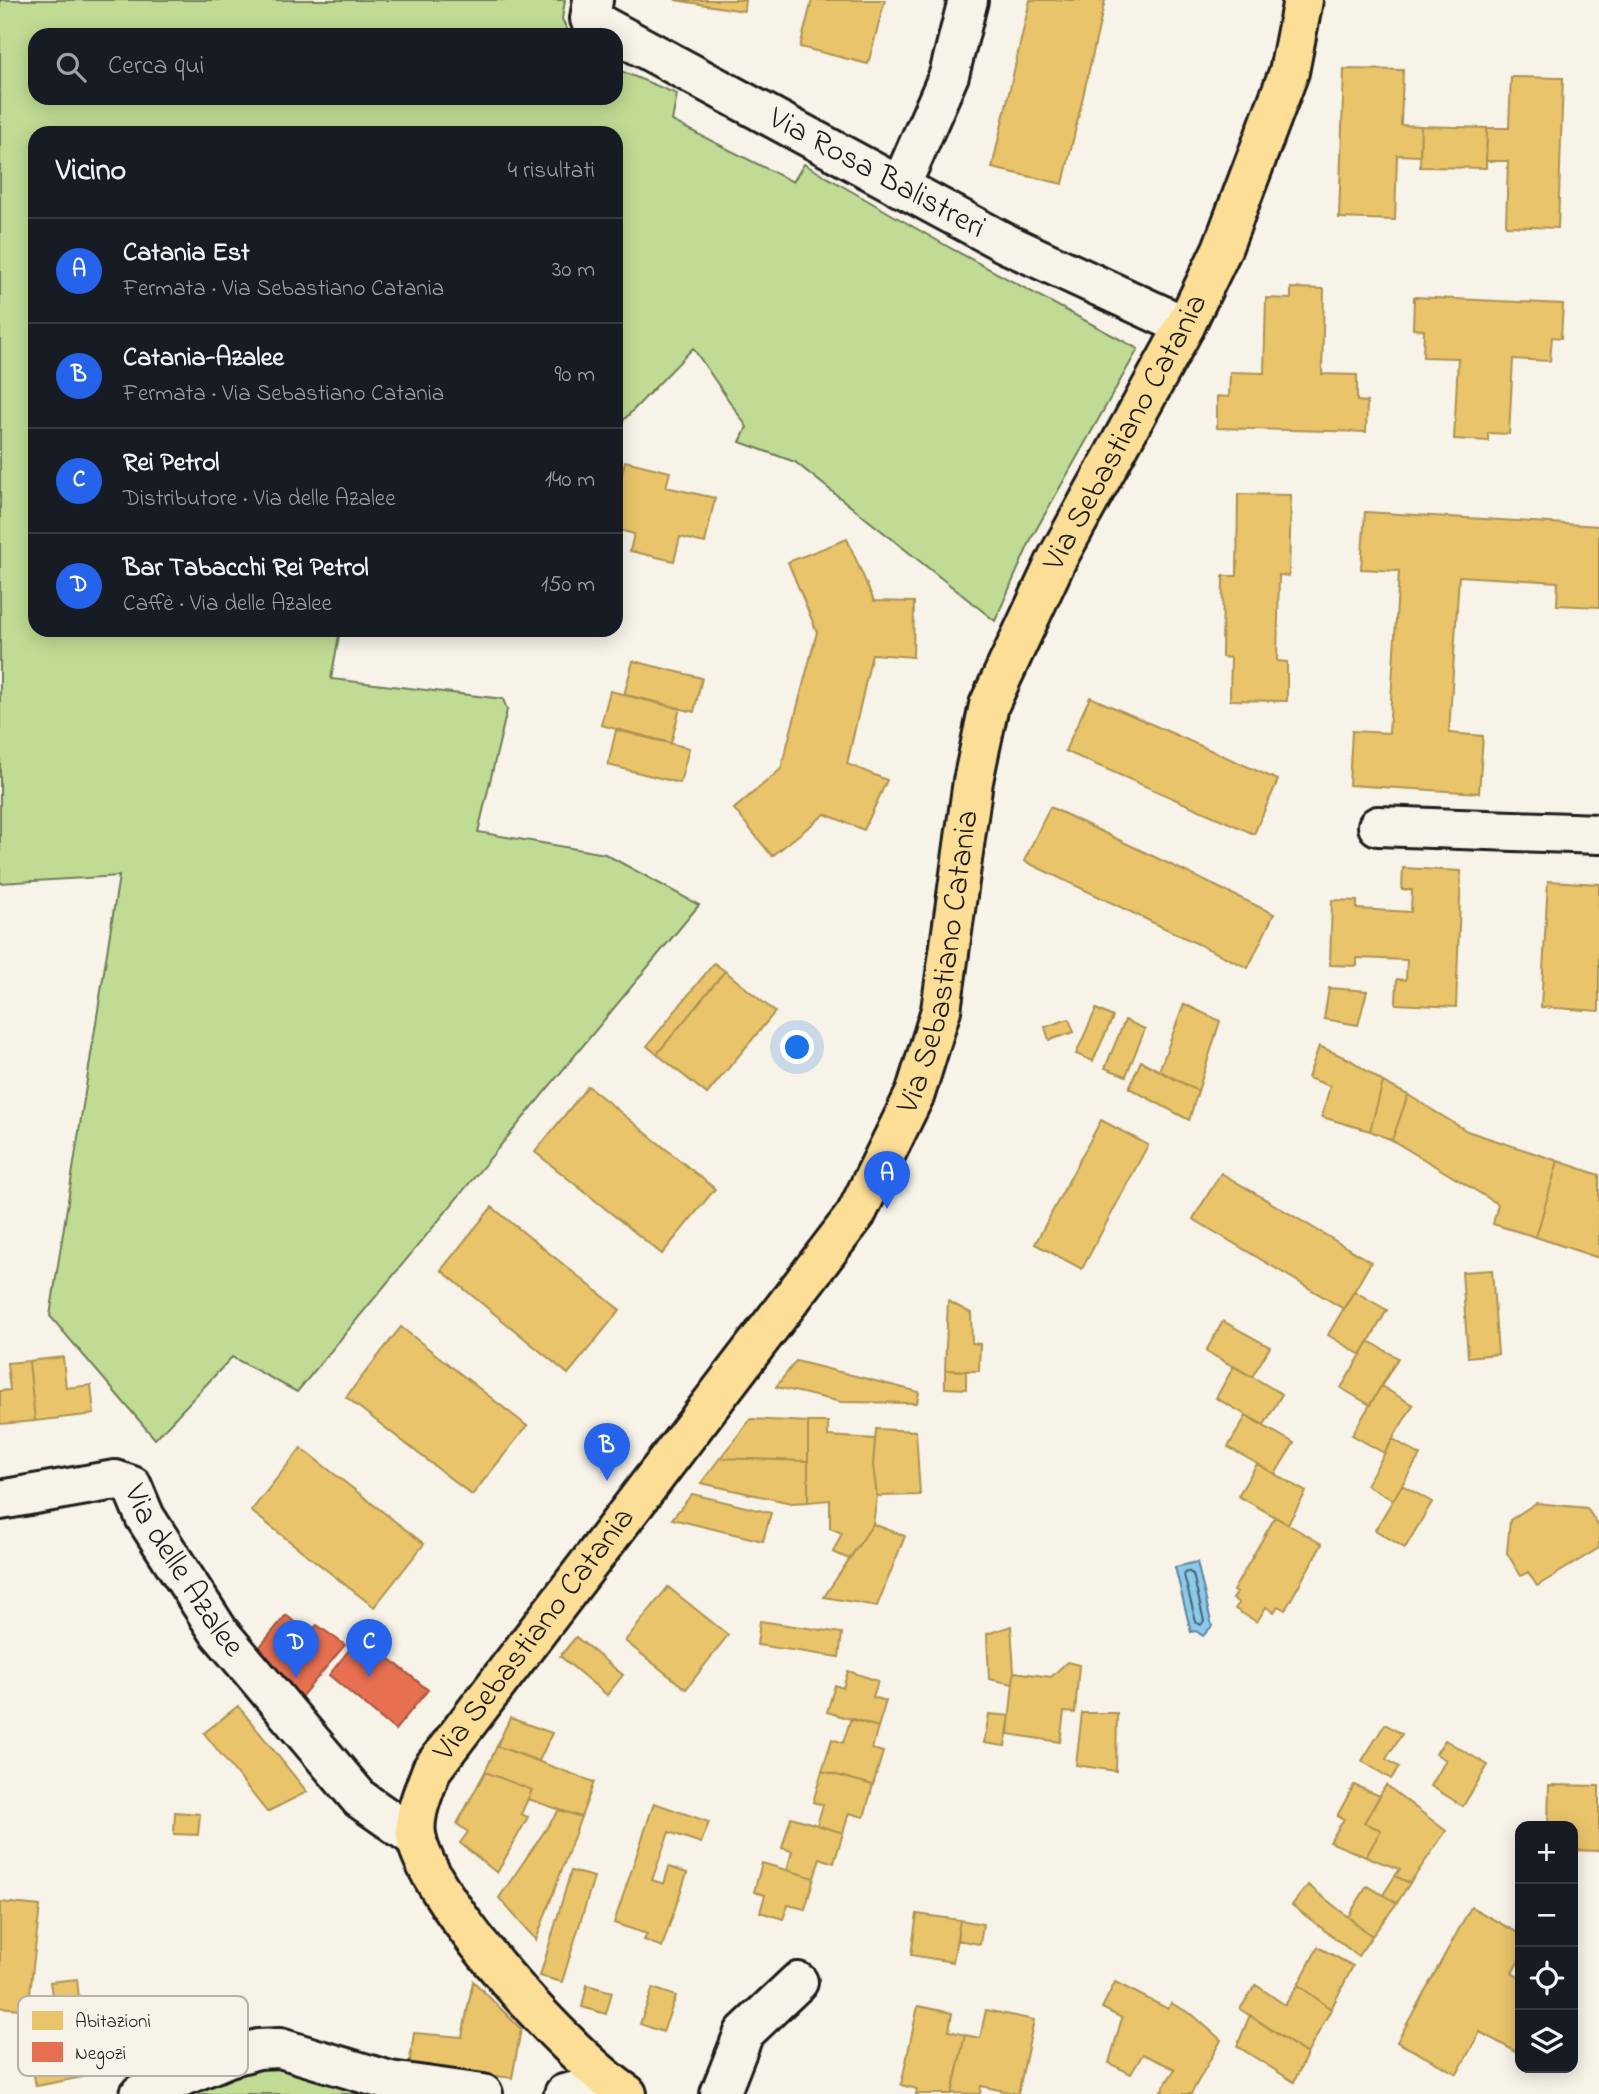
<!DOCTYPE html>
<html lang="it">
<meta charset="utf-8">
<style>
:root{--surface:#171b24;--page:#20242c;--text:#f1f3f6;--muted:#9ea1a6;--line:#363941;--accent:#2563eb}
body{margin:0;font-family:"Indie Flower",sans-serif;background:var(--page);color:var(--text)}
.controls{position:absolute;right:21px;bottom:21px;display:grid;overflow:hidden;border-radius:14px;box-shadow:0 4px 18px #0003}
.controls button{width:63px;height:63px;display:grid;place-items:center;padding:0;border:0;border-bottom:2px solid var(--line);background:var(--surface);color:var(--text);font:35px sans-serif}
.you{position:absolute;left:798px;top:1048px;width:24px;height:24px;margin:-18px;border:5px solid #fff;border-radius:50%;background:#1a73e8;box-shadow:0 0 0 10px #1a73e833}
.badge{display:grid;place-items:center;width:46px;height:46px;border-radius:50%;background:var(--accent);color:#fff;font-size:23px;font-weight:700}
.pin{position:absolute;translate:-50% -58px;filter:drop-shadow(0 2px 4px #0008)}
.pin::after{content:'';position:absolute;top:37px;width:24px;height:21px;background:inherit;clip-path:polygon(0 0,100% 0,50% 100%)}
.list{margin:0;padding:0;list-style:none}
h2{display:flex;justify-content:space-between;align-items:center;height:91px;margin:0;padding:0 28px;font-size:30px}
h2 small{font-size:23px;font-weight:400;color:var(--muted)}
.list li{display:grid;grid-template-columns:46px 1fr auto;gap:21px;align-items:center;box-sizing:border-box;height:105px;padding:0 28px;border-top:2px solid var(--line)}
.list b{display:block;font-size:26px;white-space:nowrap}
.list p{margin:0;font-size:23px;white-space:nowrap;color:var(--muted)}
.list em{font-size:23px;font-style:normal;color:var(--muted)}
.icon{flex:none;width:38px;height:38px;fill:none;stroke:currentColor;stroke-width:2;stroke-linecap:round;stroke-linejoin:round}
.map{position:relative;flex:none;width:1599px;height:2094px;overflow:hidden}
.search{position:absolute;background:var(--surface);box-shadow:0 4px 18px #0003;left:28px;top:28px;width:595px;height:77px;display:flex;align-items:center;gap:18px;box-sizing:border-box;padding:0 24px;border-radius:21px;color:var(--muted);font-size:26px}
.panel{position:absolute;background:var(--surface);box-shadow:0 4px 18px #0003;left:28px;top:126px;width:595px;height:511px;border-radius:21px}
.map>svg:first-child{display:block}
.green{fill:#c0dc94;stroke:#6e7c58;stroke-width:2}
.water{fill:#8ccaec;stroke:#5f8499;stroke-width:2}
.homes{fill:#e9c46a;stroke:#ac9253;stroke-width:2}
.shops{fill:#e76f51;stroke:#aa5641;stroke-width:2}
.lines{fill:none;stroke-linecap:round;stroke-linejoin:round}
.shore{stroke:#49626f;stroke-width:2}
.minor-casing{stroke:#1c1c1c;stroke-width:44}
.major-casing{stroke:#1c1c1c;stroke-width:44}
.minor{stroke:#f7f3e8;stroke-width:38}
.major{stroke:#fcde96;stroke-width:38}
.labels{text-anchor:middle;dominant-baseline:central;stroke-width:7;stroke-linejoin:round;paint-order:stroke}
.street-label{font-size:32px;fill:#1c1c1c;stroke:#f7f3e8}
.key{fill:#f7f3e8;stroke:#b5b2ab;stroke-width:2}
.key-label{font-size:19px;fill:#1c1c1c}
</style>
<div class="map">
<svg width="1599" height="2094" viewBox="0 0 1599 2094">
<rect width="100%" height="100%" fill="#f7f3e8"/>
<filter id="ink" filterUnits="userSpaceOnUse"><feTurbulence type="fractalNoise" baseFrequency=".0143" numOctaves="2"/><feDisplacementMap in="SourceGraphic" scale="14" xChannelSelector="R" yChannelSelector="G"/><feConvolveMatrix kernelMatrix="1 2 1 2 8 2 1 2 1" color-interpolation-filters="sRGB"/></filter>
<g filter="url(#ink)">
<path class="green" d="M 0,0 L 565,0 L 562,19 L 570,35 L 35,35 L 35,98 L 616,98 L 616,69 L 677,94 L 672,121 L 793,182 L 804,164 L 952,249 L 1138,349 L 1032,537 L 995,621 L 795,462 L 740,442 L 747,427 L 693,348 L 616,428 L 616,133 L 35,133 L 35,630 L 340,630 L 331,679 L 503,699 L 507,710 L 478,832 L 605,854 L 699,905 L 297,1392 L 232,1357 L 155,1439 L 50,1316 L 119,876 L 0,883 Z
M 269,2068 L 283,2068 L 370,2094 L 194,2094 L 235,2076 Z"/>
<path class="water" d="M 1197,1562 L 1212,1626 L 1203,1636 L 1196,1631 L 1191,1632 L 1175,1567 Z"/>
<path class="homes" d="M 675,0 L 745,0 L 744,11 Z
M 812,0 L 885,0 L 868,64 L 800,47 Z
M 1030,0 L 1105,0 L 1063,184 L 992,168 Z
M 1344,69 L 1403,70 L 1401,125 L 1421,126 L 1420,156 L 1397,155 L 1395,220 L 1339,218 Z
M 1511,77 L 1563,78 L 1558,228 L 1506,226 L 1508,161 L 1486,161 L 1487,128 L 1509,128 Z
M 1421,126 L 1487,128 L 1486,168 L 1420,167 Z
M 1291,288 L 1324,289 L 1322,374 L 1357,375 L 1357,401 L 1367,402 L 1366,432 L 1217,428 L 1217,396 L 1229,397 L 1230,372 L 1264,373 L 1266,298 L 1291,299 Z
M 1414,297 L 1563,304 L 1561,338 L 1552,337 L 1550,361 L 1513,359 L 1509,434 L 1488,433 L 1488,441 L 1454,439 L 1458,358 L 1423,357 L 1424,330 L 1413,329 Z
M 625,461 L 670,472 L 666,487 L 715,498 L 705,543 L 680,537 L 674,561 L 630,551 L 634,534 L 616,529 L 616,500 Z
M 1238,494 L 1291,495 L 1289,576 L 1279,575 L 1277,661 L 1287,662 L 1287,701 L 1230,700 L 1231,658 L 1222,657 L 1223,576 L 1237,576 Z
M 1365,512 L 1599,526 L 1599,607 L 1557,605 L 1558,582 L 1459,576 L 1449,733 L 1483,736 L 1479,793 L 1349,785 L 1352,731 L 1389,733 L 1399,571 L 1361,569 Z
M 847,539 L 874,601 L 914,602 L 913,657 L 872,654 L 847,764 L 887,780 L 864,830 L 825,814 L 772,856 L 734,809 L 781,769 L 817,632 L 788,562 Z
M 633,661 L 702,678 L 694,712 L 624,695 Z
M 610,691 L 680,708 L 671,743 L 601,725 Z
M 1090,697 L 1278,780 L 1254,834 L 1065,751 Z
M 616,730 L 689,748 L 680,783 L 608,765 Z
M 1050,807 L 1274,914 L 1248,968 L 1024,861 Z
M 1403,868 L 1461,871 L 1456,1007 L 1396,1004 L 1397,979 L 1406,980 L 1407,960 L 1357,958 L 1357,966 L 1330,965 L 1332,900 L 1357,901 L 1357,909 L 1411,912 L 1412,890 L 1402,890 Z
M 1548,881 L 1599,884 L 1599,1011 L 1541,1007 Z
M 714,963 L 725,971 L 657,1054 L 647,1046 Z
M 725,971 L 775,1012 L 707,1094 L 657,1054 Z
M 1329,988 L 1367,991 L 1358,1025 L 1324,1019 Z
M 1184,1004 L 1220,1021 L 1198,1091 L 1159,1071 Z
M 1096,1009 L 1113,1017 L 1093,1061 L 1076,1054 Z
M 1069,1019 L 1074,1032 L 1049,1040 L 1045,1027 Z
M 1125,1020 L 1145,1029 L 1126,1076 L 1105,1068 Z
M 1319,1046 L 1352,1061 L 1383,1082 L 1370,1131 L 1322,1117 L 1330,1086 L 1308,1078 Z
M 1141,1061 L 1198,1091 L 1189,1120 L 1129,1088 Z
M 1383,1082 L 1408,1095 L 1392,1140 L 1370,1131 Z
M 588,1086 L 715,1189 L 662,1254 L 535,1152 Z
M 1408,1095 L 1467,1131 L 1558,1161 L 1536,1237 L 1493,1224 L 1498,1204 L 1392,1140 Z
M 1101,1120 L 1148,1145 L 1082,1269 L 1035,1244 Z
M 1558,1161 L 1599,1175 L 1599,1258 L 1536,1237 Z
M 1221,1173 L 1371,1262 L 1344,1309 L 1193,1219 Z
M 492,1207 L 620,1310 L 568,1374 L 441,1270 Z
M 1492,1270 L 1498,1354 L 1468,1357 L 1462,1272 Z
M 1354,1291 L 1387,1310 L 1361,1355 L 1328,1335 Z
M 948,1301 L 971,1313 L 972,1343 L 980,1344 L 979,1371 L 945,1370 Z
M 1223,1321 L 1270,1347 L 1252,1377 L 1206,1351 Z
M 401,1327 L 527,1426 L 472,1495 L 346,1397 Z
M 1369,1341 L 1398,1358 L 1370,1405 L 1341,1388 Z
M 63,1357 L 66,1388 L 91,1385 L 94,1414 L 35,1421 L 29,1361 Z
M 29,1361 L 35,1421 L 0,1424 L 0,1391 L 10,1390 L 7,1363 Z
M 796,1361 L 919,1392 L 917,1403 L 841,1402 L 776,1387 Z
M 1234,1366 L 1282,1394 L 1264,1425 L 1216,1398 Z
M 945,1370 L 966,1371 L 966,1389 L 945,1388 Z
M 1381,1386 L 1413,1405 L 1384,1453 L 1352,1435 Z
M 1246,1416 L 1294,1443 L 1275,1474 L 1228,1447 Z
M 751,1419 L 808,1422 L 808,1461 L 720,1458 Z
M 808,1422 L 828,1422 L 828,1436 L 875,1439 L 873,1466 L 877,1496 L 873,1524 L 849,1559 L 833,1552 L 842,1533 L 830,1528 L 830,1500 L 808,1502 Z
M 876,1429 L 916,1431 L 920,1495 L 877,1496 L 873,1466 Z
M 1393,1439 L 1420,1455 L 1393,1500 L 1366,1485 Z
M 301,1448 L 424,1544 L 374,1607 L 251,1511 Z
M 720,1458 L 808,1461 L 808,1502 L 791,1503 L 701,1483 Z
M 1257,1464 L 1306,1492 L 1288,1524 L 1238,1496 Z
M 1402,1485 L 1432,1502 L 1405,1548 L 1375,1530 Z
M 692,1494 L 771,1513 L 763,1541 L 672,1519 Z
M 1536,1503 L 1587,1508 L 1599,1527 L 1599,1548 L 1537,1586 L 1528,1572 L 1521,1576 L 1507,1553 L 1510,1520 Z
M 1275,1517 L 1322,1544 L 1285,1610 L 1278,1606 L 1274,1612 L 1266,1607 L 1257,1622 L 1235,1609 L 1239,1603 L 1233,1599 L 1237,1593 L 1233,1591 Z
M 873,1524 L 905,1536 L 877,1606 L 824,1597 Z
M 668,1587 L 728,1635 L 686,1689 L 625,1641 Z
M 760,1621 L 842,1633 L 839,1657 L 757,1645 Z
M 1011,1626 L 1014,1672 L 1013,1684 L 989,1679 L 987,1634 Z
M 576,1637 L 623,1675 L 607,1695 L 560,1656 Z
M 1067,1662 L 1079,1665 L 1075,1713 L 1064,1712 L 1060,1742 L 1008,1734 L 1014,1672 L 1051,1677 Z
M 848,1671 L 878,1681 L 873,1697 L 886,1701 L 878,1727 L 827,1712 L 835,1685 L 843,1688 Z
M 238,1706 L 307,1792 L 267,1812 L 204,1733 Z
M 1082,1713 L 1117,1713 L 1116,1771 L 1076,1765 Z
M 989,1714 L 1010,1716 L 1005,1746 L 984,1743 Z
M 510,1718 L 552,1733 L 539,1761 L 497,1746 Z
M 851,1718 L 878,1727 L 872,1749 L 883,1752 L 873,1785 L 822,1771 L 832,1739 L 843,1743 Z
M 1385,1724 L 1402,1734 L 1386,1759 L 1399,1767 L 1391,1779 L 1362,1761 Z
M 1445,1740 L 1488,1765 L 1463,1806 L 1431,1786 L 1446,1760 L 1436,1754 Z
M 497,1746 L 594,1782 L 581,1817 L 528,1799 L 532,1790 L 485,1772 Z
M 822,1771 L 873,1785 L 864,1817 L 849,1813 L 843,1833 L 817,1825 L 823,1805 L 813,1802 Z
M 485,1772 L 532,1790 L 521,1814 L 528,1817 L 497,1873 L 460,1843 L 468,1832 L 457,1824 Z
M 1354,1785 L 1380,1796 L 1364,1823 L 1381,1830 L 1366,1857 L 1330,1842 L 1344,1819 L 1337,1816 Z
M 1386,1785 L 1446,1831 L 1410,1883 L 1395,1876 L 1400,1869 L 1366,1857 L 1381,1830 L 1364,1823 Z
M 1549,1785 L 1599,1786 L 1599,1851 L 1573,1850 L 1573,1826 L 1548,1826 Z
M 654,1803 L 709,1822 L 701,1843 L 669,1832 L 652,1880 L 664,1884 L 669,1867 L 687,1873 L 662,1947 L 644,1940 L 647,1934 L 614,1923 Z
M 559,1810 L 581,1817 L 536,1940 L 499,1898 Z
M 175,1812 L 200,1814 L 198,1835 L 174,1834 Z
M 791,1817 L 843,1833 L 834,1863 L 820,1858 L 814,1878 L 787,1870 L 792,1851 L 782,1848 Z
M 762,1863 L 814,1878 L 805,1909 L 788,1905 L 783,1919 L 760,1912 L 765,1895 L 754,1892 Z
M 571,1871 L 594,1877 L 562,1982 L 540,1976 Z
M 1395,1876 L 1410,1883 L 1397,1903 L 1383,1895 Z
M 1308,1885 L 1372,1936 L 1358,1956 L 1292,1905 Z
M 1367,1886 L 1397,1903 L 1372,1936 L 1348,1917 Z
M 0,1902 L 40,1906 L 28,2010 L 0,2007 Z
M 1471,1907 L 1520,1934 L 1520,1959 L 1512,1973 L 1520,1978 L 1520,2054 L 1480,2032 L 1457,2074 L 1397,2042 Z
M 917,1914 L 960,1920 L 953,1962 L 911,1955 Z
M 960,1920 L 983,1924 L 980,1944 L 957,1940 Z
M 1318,1947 L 1353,1966 L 1331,2009 L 1298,1985 Z
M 77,1979 L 81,2018 L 78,2051 L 60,2054 L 50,1982 Z
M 473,1981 L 521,2029 L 512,2078 L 409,2066 L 414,2033 L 462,2037 Z
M 1115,1982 L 1168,2009 L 1171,2003 L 1193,2015 L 1221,2040 L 1191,2094 L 1166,2094 L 1161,2091 L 1175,2069 L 1143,2054 L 1131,2074 L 1109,2063 L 1122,2018 L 1102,2008 Z
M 587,1985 L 612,1992 L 606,2014 L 582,2007 Z
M 1256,1985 L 1285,2005 L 1298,1985 L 1331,2009 L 1307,2054 L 1240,2009 Z
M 653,1988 L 676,1996 L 663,2032 L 640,2024 Z
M 918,2006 L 952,2013 L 949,2031 L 965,2035 L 952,2094 L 916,2094 L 917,2089 L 901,2085 Z
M 986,2010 L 1034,2020 L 1018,2094 L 981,2086 L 980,2094 L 952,2093 L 965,2035 L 980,2038 Z
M 1250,2015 L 1307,2054 L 1294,2082 L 1237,2046 Z
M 78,2051 L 83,2077 L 36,2086 L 31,2060 Z"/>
<path class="shops" d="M 286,1615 L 308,1633 L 317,1625 L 345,1645 L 296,1703 L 254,1654 Z
M 361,1635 L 428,1690 L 395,1730 L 329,1675 Z"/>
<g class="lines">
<path class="shore" d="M 1187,1571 L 1193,1574 L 1204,1621 L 1201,1625 L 1196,1622 L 1184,1575 Z"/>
<defs>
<g id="minor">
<path id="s1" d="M 593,0 L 590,19 L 1005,243 L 1185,326"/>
<path d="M 900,187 L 949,75 L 968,0"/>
<path d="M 1378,826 L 1599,834"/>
<path id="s2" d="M 0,1500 L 115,1480 L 132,1486 L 145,1517 L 219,1632 L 360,1799 L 417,1839"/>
<path d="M 140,2094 L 229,2057 L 258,2049 L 280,2048 L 390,2081 L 483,2094"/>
<path d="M 564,2094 L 610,2083"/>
<path d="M 720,2094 L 744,2033 L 798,1982"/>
</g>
<g id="major">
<path id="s3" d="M 627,2094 C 570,2057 434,1907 417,1841 C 411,1817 424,1791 432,1769 L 856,1214 L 915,1094 L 941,1010 L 973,781 L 989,705 L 1057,559 L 1185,326 L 1222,249 L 1289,72 L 1303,0"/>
</g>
</defs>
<use href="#minor" class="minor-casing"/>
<use href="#major" class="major-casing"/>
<use href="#minor" class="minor"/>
<use href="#major" class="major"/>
</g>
</g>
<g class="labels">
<g class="street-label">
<text stroke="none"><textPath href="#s1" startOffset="345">Via Rosa Balistreri</textPath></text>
<text stroke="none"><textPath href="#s3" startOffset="1941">Via Sebastiano Catania</textPath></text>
<text stroke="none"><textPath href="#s3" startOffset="1374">Via Sebastiano Catania</textPath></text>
<text stroke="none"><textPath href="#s2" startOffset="234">Via delle Azalee</textPath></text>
<text stroke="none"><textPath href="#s3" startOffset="576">Via Sebastiano Catania</textPath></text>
</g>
</g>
<rect x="18" y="1996" width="230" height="80" rx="10" class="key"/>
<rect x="32" y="2011" width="31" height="19" fill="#e9c46a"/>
<rect x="32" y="2042" width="31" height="20" fill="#e76f51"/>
<g class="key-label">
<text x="75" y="2027">Abitazioni</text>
<text x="75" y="2059">Negozi</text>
</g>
</svg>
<div class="controls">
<button>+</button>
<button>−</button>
<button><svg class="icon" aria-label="locate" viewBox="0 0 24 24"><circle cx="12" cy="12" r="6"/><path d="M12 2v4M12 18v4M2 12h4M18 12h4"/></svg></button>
<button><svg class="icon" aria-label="layers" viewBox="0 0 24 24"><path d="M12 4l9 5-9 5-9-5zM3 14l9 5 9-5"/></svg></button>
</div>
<div class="you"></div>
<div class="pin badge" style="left:887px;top:1209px">A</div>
<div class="pin badge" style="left:607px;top:1481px">B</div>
<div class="pin badge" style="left:369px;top:1677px">C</div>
<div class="pin badge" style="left:296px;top:1678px">D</div>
<div class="search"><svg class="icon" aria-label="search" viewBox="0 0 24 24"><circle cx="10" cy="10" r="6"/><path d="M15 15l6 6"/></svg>Cerca qui</div>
<section class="panel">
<h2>Vicino<small>4 risultati</small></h2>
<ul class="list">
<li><span class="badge">A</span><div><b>Catania Est</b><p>Fermata · Via Sebastiano Catania</p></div><em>30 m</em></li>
<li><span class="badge">B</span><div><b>Catania-Azalee</b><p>Fermata · Via Sebastiano Catania</p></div><em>90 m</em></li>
<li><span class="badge">C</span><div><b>Rei Petrol</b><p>Distributore · Via delle Azalee</p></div><em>140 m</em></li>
<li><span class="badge">D</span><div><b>Bar Tabacchi Rei Petrol</b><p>Caffè · Via delle Azalee</p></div><em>150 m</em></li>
</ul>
</section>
</div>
